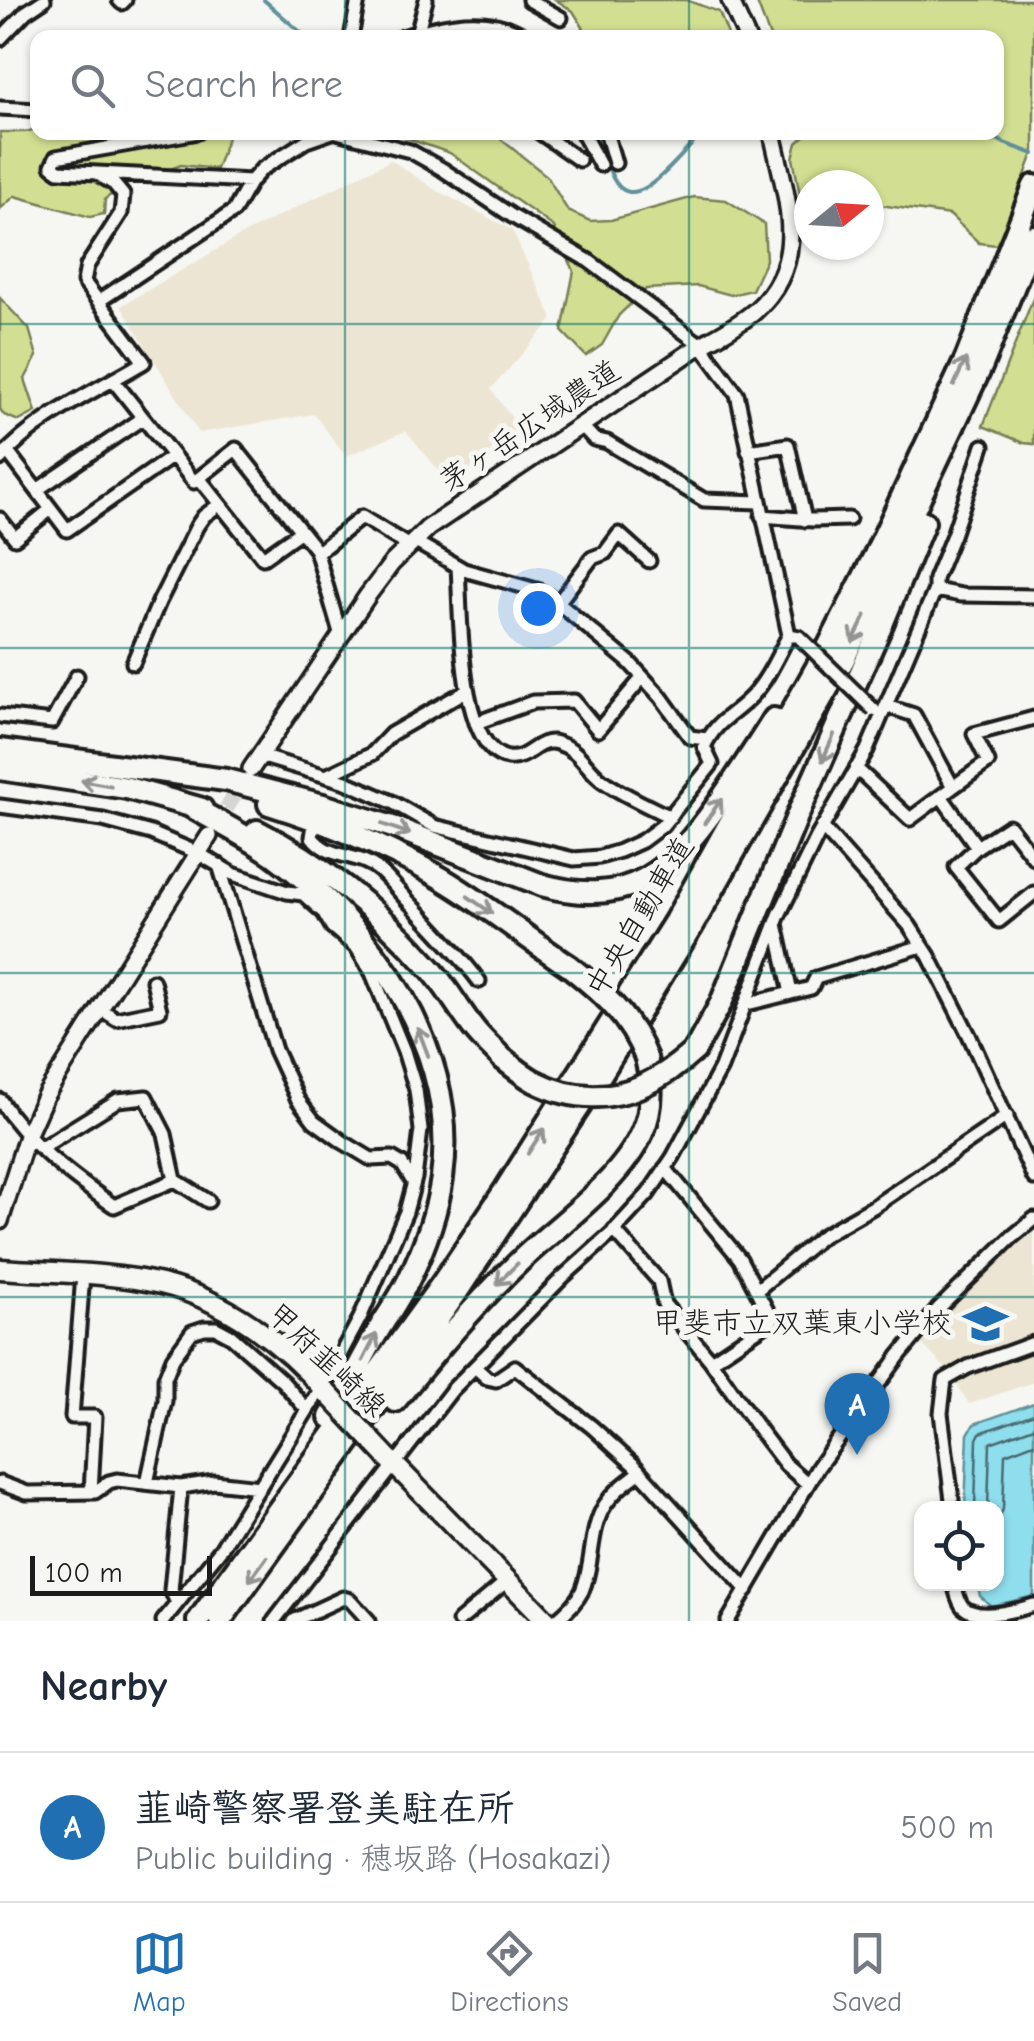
<!DOCTYPE html>
<meta charset="utf-8">
<style>
:root{--surface:#fff;--page:#f6f6f7;--text:#1f2937;--muted:#747a83;--line:#e0e1e3;--accent:#1f6fb2}
body{margin:0;font-family:"Comic Neue","Klee One",sans-serif;background:var(--page);color:var(--text)}
.controls{position:absolute;right:30px;bottom:30px;display:grid;overflow:hidden;border-radius:20px;box-shadow:0 2px 8px #0004}
.controls button{width:90px;height:90px;display:grid;place-items:center;padding:0;border:0;border-bottom:2px solid var(--line);background:var(--surface);color:var(--text);font:50px sans-serif}
.compass{position:absolute;left:794px;top:170px;width:90px;height:90px;border-radius:50%;background:var(--surface);box-shadow:0 2px 8px #0004;rotate:72deg}
.scale{position:absolute;left:30px;bottom:25px;width:182px;box-sizing:border-box;padding-left:10px;border:5px solid #1c1c1c;border-top:0;font-size:28px;line-height:35px;white-space:nowrap;color:#1c1c1c;-webkit-text-stroke:8px #f6f6f2;paint-order:stroke}
.you{position:absolute;left:538px;top:608px;width:35px;height:35px;margin:-25px;border:8px solid #fff;border-radius:50%;background:#1a73e8;box-shadow:0 0 0 15px #1a73e833}
.badge{display:grid;place-items:center;width:65px;height:65px;border-radius:50%;background:var(--accent);color:#fff;font-size:32px;font-weight:700}
.pin{position:absolute;translate:-50% -82px;filter:drop-shadow(0 2px 5px #0008)}
.pin::after{content:'';position:absolute;top:52px;width:35px;height:30px;background:inherit;clip-path:polygon(0 0,100% 0,50% 100%)}
.list{margin:0;padding:0;list-style:none}
h2{display:flex;justify-content:space-between;align-items:center;height:130px;margin:0;padding:0 40px;font-size:42px}
h2 small{font-size:32px;font-weight:400;color:var(--muted)}
.list li{display:grid;grid-template-columns:65px 1fr auto;gap:30px;align-items:center;box-sizing:border-box;height:150px;padding:0 40px;border-top:2px solid var(--line)}
.list b{display:block;font-size:38px;white-space:nowrap}
.list p{margin:0;font-size:32px;white-space:nowrap;color:var(--muted)}
.list em{font-size:32px;font-style:normal;color:var(--muted)}
.icon{flex:none;width:55px;height:55px;fill:none;stroke:currentColor;stroke-width:2;stroke-linecap:round;stroke-linejoin:round}
.map{position:relative;flex:none;width:1034px;height:1621px;overflow:hidden}
.search{position:absolute;background:var(--surface);box-shadow:0 2px 8px #0004;left:30px;right:30px;top:30px;height:110px;display:flex;align-items:center;gap:25px;box-sizing:border-box;padding:0 35px;border-radius:20px;color:var(--muted);font-size:38px}
.sheet{height:280px;background:var(--surface)}
nav{display:flex;justify-content:space-around;align-items:center;box-sizing:border-box;height:140px;border-top:2px solid var(--line);background:var(--surface);font-size:28px;color:var(--muted)}
nav a{display:grid;justify-items:center;gap:5px}
nav .on{color:var(--accent)}
.map>svg:first-child{display:block}
.built{fill:#ede5d4}
.green{fill:#d2df92;stroke:#777e57;stroke-width:2.5}
.water{fill:#8fdeed;stroke:#619099;stroke-width:2.5}
.lines{fill:none;stroke-linecap:round;stroke-linejoin:round}
.shore{stroke:#4a6a70;stroke-width:2.5}
.stream{stroke:#619099;stroke-width:4}
.secondary-tunnel{stroke:#d5d5d2;stroke-width:15;stroke-dasharray:15 8;stroke-linecap:butt}
.street-casing{stroke:#1c1c1c;stroke-width:19}
.secondary-casing{stroke:#1c1c1c;stroke-width:22}
.primary-casing{stroke:#1c1c1c;stroke-width:25}
.highway-casing{stroke:#1c1c1c;stroke-width:28}
.street{stroke:#f6f6f2;stroke-width:11}
.secondary{stroke:#f6f6f2;stroke-width:15}
.primary{stroke:#f6f6f2;stroke-width:18}
.highway{stroke:#f6f6f2;stroke-width:20}
.street-bridge-casing{stroke:#1c1c1c;stroke-width:19;stroke-linecap:butt}
.primary-bridge-casing{stroke:#1c1c1c;stroke-width:25;stroke-linecap:butt}
.highway-bridge-casing{stroke:#1c1c1c;stroke-width:28;stroke-linecap:butt}
.street-bridge{stroke:#f6f6f2;stroke-width:11}
.primary-bridge{stroke:#f6f6f2;stroke-width:18}
.highway-bridge{stroke:#f6f6f2;stroke-width:20}
.oneway{stroke:#949492}
.grid{fill:none;stroke:#0f766e;stroke-width:2.5;stroke-opacity:0.55}
.labels{text-anchor:middle;dominant-baseline:central;stroke-width:10;stroke-linejoin:round;paint-order:stroke}
.street-label{font-size:30px;fill:#1c1c1c;stroke:#f6f6f2}
.poi-label{font-size:30px;fill:#1c1c1c;stroke:#f6f6f2;text-anchor:end}
</style>
<div class="map">
<svg width="1034" height="1621" viewBox="0 0 1034 1621">
<rect width="100%" height="100%" fill="#f6f6f2"/>
<filter id="ink" filterUnits="userSpaceOnUse"><feTurbulence type="fractalNoise" baseFrequency=".01" numOctaves="2"/><feDisplacementMap in="SourceGraphic" scale="20" xChannelSelector="R" yChannelSelector="G"/><feConvolveMatrix kernelMatrix="1 2 1 2 8 2 1 2 1" color-interpolation-filters="sRGB"/></filter>
<g filter="url(#ink)">
<path class="built" d="M 391,160 L 436,190 L 512,230 L 553,319 L 491,389 L 520,429 L 451,485 L 406,431 L 346,456 L 314,414 L 199,433 L 121,306 L 245,233 Z
M 1034,1230 L 1034,1382 L 969,1404 L 950,1373 L 919,1341 L 951,1305 L 999,1258 Z"/>
<path class="green" d="M 556,0 L 686,0 L 719,12 L 729,37 L 589,37 L 573,11 Z
M 756,0 L 1034,0 L 1034,151 L 1008,221 L 996,245 L 979,243 L 950,215 L 880,205 L 869,219 L 869,185 L 809,185 L 809,243 L 793,158 L 797,143 L 808,133 L 996,132 L 996,38 L 770,37 Z
M 37,129 L 38,132 L 235,133 L 228,136 L 216,169 L 181,165 L 127,184 L 105,199 L 104,214 L 90,217 L 15,196 L 0,209 L 0,132 L 25,132 Z
M 392,133 L 493,133 L 547,176 L 568,211 L 590,221 L 611,220 L 694,197 L 726,200 L 764,224 L 766,260 L 752,290 L 731,295 L 698,286 L 646,289 L 619,315 L 602,345 L 586,356 L 562,331 L 574,271 L 554,227 L 450,153 Z
M 1034,296 L 1034,444 L 1024,443 L 983,426 Z
M 0,298 L 29,329 L 37,356 L 25,379 L 36,412 L 19,421 L 4,415 L 0,409 Z"/>
<path class="water" d="M 1034,1403 L 1034,1596 L 991,1606 L 980,1596 L 977,1584 L 996,1584 L 996,1508 L 965,1508 L 968,1434 L 974,1424 Z"/>
<g class="lines">
<path class="shore" d="M 975,1508 L 977,1439 L 980,1433 L 1034,1414
M 988,1508 L 990,1443 L 1034,1427
M 996,1528 L 1003,1509 L 1005,1454 L 1034,1443"/>
<path class="stream" d="M 264,0 L 307,38
M 441,38 C 468,30 483,28 510,38
M 595,132 C 602,147 606,164 613,178 C 637,223 682,147 706,132
M 985,132 L 1004,143 L 1034,154"/>
<path class="secondary-tunnel" d="M 214,828 L 247,776"/>
<defs>
<path id="street" d="M 119,0 L 122,3 L 125,0
M 529,0 L 561,18
M 351,38 L 358,0
M 400,38 C 441,24 489,12 528,38
M 416,38 L 426,0
M 477,38 L 486,38
M 0,39 L 26,12 L 44,0
M 0,108 L 38,110
M 198,132 L 56,157 L 52,166 L 59,171 L 251,181
M 337,132 L 410,151 L 442,169 L 512,216 L 589,261 L 701,345 L 737,394 L 789,635 L 799,637
M 539,132 L 579,160
M 582,132 L 600,165
M 606,132 L 615,163
M 99,301 L 234,211 L 251,181 L 262,169 L 306,141 L 332,132
M 113,380 L 194,482 L 236,449 L 316,550 L 341,636
M 581,425 L 594,439 L 607,442 L 704,500 L 759,502
M 7,451 L 67,530 L 173,456
M 748,451 L 788,445 L 805,520
M 0,459 C 38,416 96,391 144,362 L 84,282 L 87,266 L 121,213 L 123,195 L 114,184 L 96,173
M 199,478 L 263,558 L 301,531
M 37,490 L 143,418
M 762,516 L 813,520 L 849,519
M 0,519 L 15,538 L 51,509
M 414,541 L 464,570 L 540,591 L 556,601 L 630,663 L 661,697 L 690,737 L 707,739
M 317,553 L 362,517 L 409,546
M 458,567 C 461,607 457,749 508,758 C 528,761 538,737 557,743 C 581,750 585,768 603,781 C 623,795 648,806 670,817
M 935,590 L 961,595 L 1034,596
M 558,603 L 592,558 L 605,553 L 619,534 L 649,561
M 133,663 L 159,602 L 197,526 L 204,516 L 220,504
M 886,706 L 914,715 L 953,787 L 988,762 L 974,734 L 1034,718
M 0,716 L 52,722 L 77,676
M 476,723 L 533,702 L 574,701 L 598,730 L 643,677
M 260,756 L 346,782 L 392,802 L 434,826 L 574,859 L 600,857 L 620,851 L 642,841 L 662,826 L 712,764 L 704,747 C 717,719 732,717 752,696 C 768,679 778,655 789,635
M 856,768 L 910,819 L 953,787
M 326,776 L 372,754 L 391,734 L 466,691
M 941,796 L 977,847
M 0,806 L 103,820 L 151,833 L 198,853 L 233,874 L 287,892 L 303,894 L 324,913 L 332,927 L 357,948 L 372,973 L 404,1051 L 416,1090 L 421,1130 L 415,1178 L 406,1212 L 360,1318 L 331,1372 L 221,1549 L 163,1621
M 314,825 L 312,837 C 330,861 357,851 380,871 C 391,881 401,894 412,905 C 435,930 459,954 479,981
M 822,827 L 909,925 L 929,956 L 969,1035 L 1034,1178
M 1034,858 L 1009,826 L 977,847 L 956,867 L 999,921 L 1034,893
M 219,865 L 275,1050 L 298,1100 L 314,1121 L 343,1142 L 371,1159 L 392,1158 L 402,1164 L 413,1182
M 776,924 L 791,993
M 747,1004 L 811,988 L 816,978 L 922,946
M 99,1008 L 116,1019 L 160,1010 L 153,981
M 0,1100 C 27,1143 72,1177 114,1206 L 175,1180 L 208,1201
M 41,1148 L 118,1100 L 146,1097 L 165,1134 L 175,1180
M 665,1168 L 740,1259 L 772,1320 L 711,1361
M 614,1230 L 659,1281 L 664,1304 L 711,1361 L 760,1431 L 785,1464 L 808,1484
M 83,1275 L 72,1417 L 95,1417 L 91,1492
M 757,1290 L 822,1236 L 873,1207 L 1007,1116
M 476,1368 L 487,1378 L 496,1380 L 515,1367 L 592,1427 L 634,1465 L 747,1590
M 0,1483 L 27,1493 L 95,1492 L 109,1482 L 117,1480 L 181,1487 L 214,1482 L 260,1487
M 147,1483 L 165,1401 L 165,1378 L 173,1358 L 192,1332 L 204,1328 L 216,1328 L 231,1336 L 283,1382 L 307,1410
M 953,1508 L 941,1413 L 945,1380 L 968,1367 L 1034,1343
M 954,1584 C 956,1590 958,1602 963,1607 C 978,1621 1015,1611 1034,1605
M 177,1603 L 171,1590 L 181,1487
M 274,1621 L 452,1390 L 563,1277 L 612,1233 L 648,1194 L 673,1157 L 721,1068 L 779,915 L 817,837 L 867,750 L 935,590 L 935,579 L 953,535 L 983,446
M 293,1621 L 343,1598 L 350,1600 L 369,1621
M 459,1621 L 507,1581
M 555,1621 C 565,1613 576,1603 582,1591 C 594,1564 589,1530 605,1505 C 614,1491 627,1482 640,1472
M 728,1621 L 818,1467 L 899,1356 L 938,1309 L 1012,1237 L 1034,1219"/>
<path id="secondary" d="M 730,0 L 747,38
M 251,769 L 368,595 L 392,563 L 428,528 L 701,345 C 719,335 739,325 755,311 C 812,260 785,196 772,132
M 0,1221 L 27,1136 L 45,1096 L 209,836"/>
<path id="primary" d="M 0,1269 C 53,1273 109,1272 161,1284 C 225,1299 285,1344 327,1393
M 388,1458 L 547,1621"/>
<path id="highway" d="M 0,750 L 226,780 L 323,805 L 396,828 L 542,885 C 629,909 670,872 718,804 C 737,776 756,748 774,719
M 0,769 L 127,788 L 202,809
M 269,804 C 326,822 381,844 434,874 C 480,900 524,936 569,966
M 190,806 C 218,822 249,837 275,856 C 373,928 460,1050 442,1178 C 437,1212 424,1248 409,1279 C 399,1300 385,1318 374,1338 C 359,1365 346,1391 330,1417
M 257,831 C 323,864 380,912 430,968 C 447,987 459,1010 475,1030 C 483,1040 493,1049 502,1058
M 695,1050 L 721,1003 L 798,814 L 883,622 L 924,522
M 395,1401 C 435,1352 476,1303 522,1259 C 560,1223 621,1181 642,1133 C 653,1110 652,1082 646,1058
M 198,1621 L 441,1285 L 505,1190 L 675,921 L 827,649 L 875,555 L 966,359 L 1034,186
M 220,1621 L 455,1295 L 601,1074 L 691,928 L 844,659 L 982,365 L 1034,236"/>
</defs>
<use href="#street" class="street-casing"/>
<use href="#secondary" class="secondary-casing"/>
<use href="#primary" class="primary-casing"/>
<use href="#highway" class="highway-casing"/>
<use href="#street" class="street"/>
<use href="#secondary" class="secondary"/>
<use href="#primary" class="primary"/>
<use href="#highway" class="highway"/>
<defs>
<path id="street-bridge" d="M 799,637 L 874,710"/>
<path id="primary-bridge" d="M 327,1393 L 388,1458"/>
<path id="highway-bridge" d="M 569,966 C 603,993 630,1016 646,1058
M 502,1058 C 512,1066 523,1075 534,1081 C 595,1112 648,1093 695,1050"/>
</defs>
<use href="#street-bridge" class="street-bridge-casing"/>
<use href="#primary-bridge" class="primary-bridge-casing"/>
<use href="#highway-bridge" class="highway-bridge-casing"/>
<use href="#street-bridge" class="street-bridge"/>
<use href="#primary-bridge" class="primary-bridge"/>
<use href="#highway-bridge" class="highway-bridge"/>
</g>
<defs><path id="oneway-shaft" d="M-6 0H5M1.5-3L5.5 0L1.5 3" fill="none" stroke-width="1.6" stroke-linecap="round" stroke-linejoin="round" transform="scale(2.5)"/></defs>
<g class="oneway">
<use href="#oneway-shaft" transform="translate(960 372) rotate(-66)"/>
<use href="#oneway-shaft" transform="translate(859 629) rotate(116)"/>
<use href="#oneway-shaft" transform="translate(828 748) rotate(114)"/>
<use href="#oneway-shaft" transform="translate(96 783) rotate(-170)"/>
<use href="#oneway-shaft" transform="translate(713 811) rotate(-55)"/>
<use href="#oneway-shaft" transform="translate(396 829) rotate(19)"/>
<use href="#oneway-shaft" transform="translate(480 905) rotate(35)"/>
<use href="#oneway-shaft" transform="translate(423 1042) rotate(-111)"/>
<use href="#oneway-shaft" transform="translate(536 1141) rotate(-57)"/>
<use href="#oneway-shaft" transform="translate(507 1274) rotate(135)"/>
<use href="#oneway-shaft" transform="translate(370 1347) rotate(-63)"/>
<use href="#oneway-shaft" transform="translate(258 1569) rotate(126)"/>
</g>
</g>
<path class="grid" d="M 345,0 L 345,38M 689,0 L 689,38M 345,132 L 345,1621M 689,132 L 689,1621M 0,324 L 1034,324M 0,648 L 1034,648M 0,973 L 1034,973M 0,1297 L 1034,1297"/>
<defs>
<symbol id="school-bare" viewBox="-9 -9 18 18"><path d="M0-5L7-2L0 1L-7-2ZM-4 1L0 2.5L4 1V4Q0 6-4 4Z" fill="#1f6fb2" stroke="#f6f6f2" stroke-width="2.5" paint-order="stroke"/></symbol>
</defs>
<g fill-rule="evenodd">
<use href="#school-bare" x="954" y="1292" width="63" height="63"/>
</g>
<g class="labels">
<g class="street-label">
<text transform="translate(530 426) rotate(-34)">茅ヶ岳広域農道</text>
<text transform="translate(640 917) rotate(-59)">中央自動車道</text>
<text transform="translate(326 1360) rotate(43)">甲府韮崎線</text>
</g>
<g class="poi-label">
<text x="952" y="1323">甲斐市立双葉東小学校</text>
</g>
</g>
</svg>
<div class="controls">
<button><svg class="icon" aria-label="locate" viewBox="0 0 24 24"><circle cx="12" cy="12" r="6"/><path d="M12 2v4M12 18v4M2 12h4M18 12h4"/></svg></button>
</div>
<svg class="compass" viewBox="-18 -18 36 36"><path d="M0-13l5 13h-10z" fill="#e53935"/><path d="M0 13l5-13h-10z" fill="#747a83"/></svg>
<div class="scale">100 m</div>
<div class="you"></div>
<div class="pin badge" style="left:857px;top:1455px">A</div>
<div class="search"><svg class="icon" aria-label="search" viewBox="0 0 24 24"><circle cx="10" cy="10" r="6"/><path d="M15 15l6 6"/></svg>Search here</div>
</div>
<section class="sheet">
<h2>Nearby<small></small></h2>
<ul class="list">
<li><span class="badge">A</span><div><b>韮崎警察署登美駐在所</b><p>Public building · 穂坂路 (Hosakazi)</p></div><em>500 m</em></li>
</ul>
</section>
<nav>
<a class="on"><svg class="icon" aria-label="map" viewBox="0 0 24 24"><path d="M3 6l6-2 6 2 6-2v14l-6 2-6-2-6 2zM9 4v14M15 6v14"/></svg>Map</a>
<a><svg class="icon" aria-label="directions" viewBox="0 0 24 24"><path d="M12 3l9 9-9 9-9-9zM9 14v-3h6M13 9l2 2-2 2"/></svg>Directions</a>
<a><svg class="icon" aria-label="saved" viewBox="0 0 24 24"><path d="M7 4h10v16l-5-4-5 4z"/></svg>Saved</a>
</nav>
